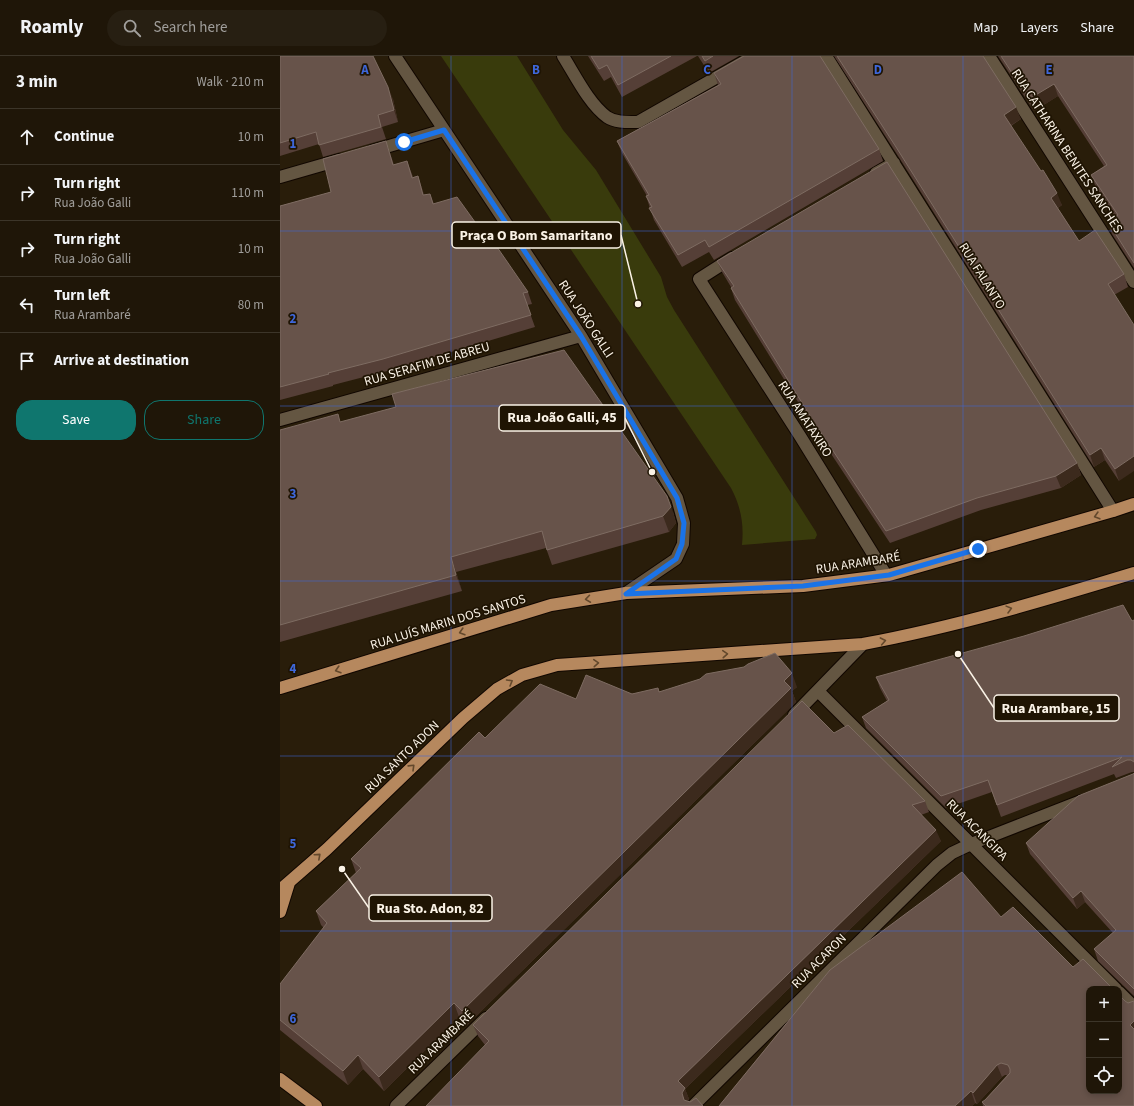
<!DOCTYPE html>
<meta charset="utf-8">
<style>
:root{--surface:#1f1608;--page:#271f12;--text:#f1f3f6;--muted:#a19f9c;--line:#3c3529;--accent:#0f766e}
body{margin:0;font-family:"Source Sans 3",sans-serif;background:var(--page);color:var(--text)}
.controls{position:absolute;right:12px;bottom:12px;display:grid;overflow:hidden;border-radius:8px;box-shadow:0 2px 6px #0003}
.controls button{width:36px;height:36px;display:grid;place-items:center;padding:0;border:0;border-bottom:1px solid var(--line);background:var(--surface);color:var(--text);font:20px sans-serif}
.stop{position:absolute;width:12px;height:12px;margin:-9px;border:3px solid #1a73e8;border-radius:50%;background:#fff}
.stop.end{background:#1a73e8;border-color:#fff;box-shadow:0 1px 4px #0008}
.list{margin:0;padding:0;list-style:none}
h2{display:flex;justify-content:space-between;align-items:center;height:52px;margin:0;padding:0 16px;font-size:17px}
h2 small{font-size:13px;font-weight:400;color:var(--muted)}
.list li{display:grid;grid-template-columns:26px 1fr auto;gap:12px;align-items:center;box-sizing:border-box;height:56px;padding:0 16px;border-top:1px solid var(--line)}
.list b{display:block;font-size:15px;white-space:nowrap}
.list p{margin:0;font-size:13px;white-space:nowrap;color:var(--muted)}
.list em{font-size:13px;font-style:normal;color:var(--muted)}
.actions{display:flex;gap:8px;padding:12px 16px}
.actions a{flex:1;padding:9px 0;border:1px solid var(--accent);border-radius:16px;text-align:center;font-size:14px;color:var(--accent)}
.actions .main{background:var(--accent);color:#fff}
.icon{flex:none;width:22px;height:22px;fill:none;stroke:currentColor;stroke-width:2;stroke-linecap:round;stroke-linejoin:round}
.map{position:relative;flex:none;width:854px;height:1050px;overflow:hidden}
header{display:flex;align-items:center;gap:24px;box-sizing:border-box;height:56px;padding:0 20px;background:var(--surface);border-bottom:1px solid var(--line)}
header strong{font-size:19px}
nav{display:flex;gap:22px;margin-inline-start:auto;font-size:14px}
.search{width:280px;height:36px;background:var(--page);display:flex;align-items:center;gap:10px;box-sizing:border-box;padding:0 14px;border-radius:22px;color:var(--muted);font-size:15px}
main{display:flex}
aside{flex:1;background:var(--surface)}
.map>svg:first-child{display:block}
.green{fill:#393b0c}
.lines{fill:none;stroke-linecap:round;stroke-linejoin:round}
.minor-casing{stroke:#110700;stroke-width:14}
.major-casing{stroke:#110700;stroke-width:14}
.minor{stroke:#645642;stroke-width:12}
.major{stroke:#b6885e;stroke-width:12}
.wall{fill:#553f37}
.shaded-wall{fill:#3c2a1d}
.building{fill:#67534a;stroke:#7e6c62}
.oneway{stroke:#63482c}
.route{stroke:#1a73e8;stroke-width:5}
.grid{fill:none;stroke:#3e67da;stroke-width:1;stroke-opacity:0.55}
.labels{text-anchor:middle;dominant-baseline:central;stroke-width:3.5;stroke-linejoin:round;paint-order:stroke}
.street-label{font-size:13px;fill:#faf2e6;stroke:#1f1403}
.grid-label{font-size:13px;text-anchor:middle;font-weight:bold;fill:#3e67da;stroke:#1f1403;stroke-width:3.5;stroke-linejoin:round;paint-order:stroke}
.leader{fill:none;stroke:#faf2e6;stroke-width:1.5}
.callout-dot{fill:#faf2e6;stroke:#1f1403;stroke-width:1.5}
.callout{fill:#1f1403;stroke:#faf2e6;stroke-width:1.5}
.callout-label{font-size:14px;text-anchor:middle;font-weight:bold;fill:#faf2e6}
</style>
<header>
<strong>Roamly</strong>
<div class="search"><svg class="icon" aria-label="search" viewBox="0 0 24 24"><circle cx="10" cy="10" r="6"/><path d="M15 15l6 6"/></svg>Search here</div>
<nav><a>Map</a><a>Layers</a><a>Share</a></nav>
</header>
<main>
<aside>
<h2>3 min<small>Walk · 210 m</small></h2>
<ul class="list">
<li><svg class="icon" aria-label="ahead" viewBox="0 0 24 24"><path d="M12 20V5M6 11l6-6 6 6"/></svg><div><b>Continue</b></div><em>10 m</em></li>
<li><svg class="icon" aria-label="right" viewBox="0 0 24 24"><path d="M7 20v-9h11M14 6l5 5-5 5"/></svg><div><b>Turn right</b><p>Rua João Galli</p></div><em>110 m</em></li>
<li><svg class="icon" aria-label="right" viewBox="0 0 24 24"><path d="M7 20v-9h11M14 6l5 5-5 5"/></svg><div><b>Turn right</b><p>Rua João Galli</p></div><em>10 m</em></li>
<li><svg class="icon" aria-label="left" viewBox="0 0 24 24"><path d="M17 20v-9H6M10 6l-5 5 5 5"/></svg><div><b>Turn left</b><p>Rua Arambaré</p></div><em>80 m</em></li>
<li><svg class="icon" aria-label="arrive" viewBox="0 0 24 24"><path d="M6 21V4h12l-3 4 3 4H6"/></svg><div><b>Arrive at destination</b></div></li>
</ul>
<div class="actions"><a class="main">Save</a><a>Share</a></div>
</aside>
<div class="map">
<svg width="854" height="1050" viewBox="0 0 854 1050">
<rect width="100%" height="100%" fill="#291d0a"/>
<path class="green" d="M 161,0 L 237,0 L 283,74 L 316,114 L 381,221 L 387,241 L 394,254 L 536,476 L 537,479 L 535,483 L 462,489 C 464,468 461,451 451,432 Z"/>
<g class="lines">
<defs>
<path id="minor" d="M 115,0 L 301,280 L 397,442 L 404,467 L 403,488 L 396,503 L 346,537
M 283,0 C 295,19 309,48 327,61 C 336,67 348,66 358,66 L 474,0
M 546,0 L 833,455
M 709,0 L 854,226
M 92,95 L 164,74
M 596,117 L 614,107
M 0,121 L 59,104
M 452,202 L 419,223 L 520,380 L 606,519
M 0,364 L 301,280
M 538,635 L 836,933
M 514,659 L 583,588
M 839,936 L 854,951
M 116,1050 L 206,962
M 413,1050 L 657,809 L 672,797 L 691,788 L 801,745"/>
<path id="major" d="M 0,632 L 271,549 L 346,537 L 523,530 L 609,519 L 833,455 L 854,448
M 0,834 L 47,793 L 183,662 L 217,633 L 242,619 L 277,609 L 583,588 C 675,571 765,544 854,517
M 0,856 L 9,827
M 0,1023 L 36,1050"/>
</defs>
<use href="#minor" class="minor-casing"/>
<use href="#major" class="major-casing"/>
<use href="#minor" class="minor"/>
<use href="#major" class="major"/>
</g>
<path class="wall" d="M 0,0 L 113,43 L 118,66 L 102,71 L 106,83 L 43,101 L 39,88 L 0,100 Z
M 308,0 L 417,0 L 342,41 L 331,21 L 324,25 Z
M 418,0 L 459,0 L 429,17 Z
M 554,0 L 691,0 L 741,63 L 731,70 L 782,149 L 778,152 L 799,185 L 844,218 L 848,231 L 834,239 L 839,425 L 825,404 L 814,411 L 620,103 Z
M 718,0 L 854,0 L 854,212 L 832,178 L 828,166 L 835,161 L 816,131 L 811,119 L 824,110 L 778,40 L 754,55 Z
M 434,17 L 599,93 L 603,105 L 434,204 L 429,196 L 402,211 L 374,164 L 366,140 L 367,140 L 342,97 L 337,85 L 438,29 Z
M 110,97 L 114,109 L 127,105 L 133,121 L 138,120 L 144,139 L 150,138 L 154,148 L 199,176 L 248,236 L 252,248 L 247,249 L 255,271 L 107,315 L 53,329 L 53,330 L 0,344 L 0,150 L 51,136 Z
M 437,205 L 797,407 L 801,419 L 781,432 L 701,454 L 610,487 L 536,375 L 455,244 L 451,232 L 451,231 L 442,216 Z
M 61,366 L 393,456 L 396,467 L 389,476 L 272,509 L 266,492 L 176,516 L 182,535 L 0,586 L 0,374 Z
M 854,564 L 854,716 L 852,716 L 836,722 L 834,718 L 721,761 L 712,736 L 666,752 L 586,672 L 582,661 L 607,645 L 600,632 L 596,621 L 852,565 Z
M 517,631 L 512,635 L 516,646 L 187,969 L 179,961 L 104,1035 L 83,1013 L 68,1029 L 0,974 L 0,928 L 44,872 L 41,869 L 36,855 L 76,817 L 71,803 L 205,682 L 296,643 L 380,635 Z
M 554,677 L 645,745 L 649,756 L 641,759 L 661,785 L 405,1033 L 409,1043 L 408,1045 L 205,989 L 198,980 L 193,969 Z
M 854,717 L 854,940 L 818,905 L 814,893 L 833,877 L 805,846 L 797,853 L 750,798 L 746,787 L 853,718 Z
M 550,914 L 854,1050 L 703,1050 L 702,1046 L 705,1044 L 727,1019 L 725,1019 L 722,1021 L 697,1048 L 695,1047 L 692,1050 L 439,1050 Z"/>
<path class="shaded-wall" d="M 774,28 L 778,40 L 754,55 L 749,43 Z
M 108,31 L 113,43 L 118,66 L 114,54 Z
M 736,51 L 741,63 L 728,71 L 724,59 Z
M 106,85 L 110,97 L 117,121 L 113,109 Z
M 138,120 L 142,132 L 148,151 L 143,139 Z
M 777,137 L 782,149 L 775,154 L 771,142 Z
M 821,392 L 825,404 L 814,411 L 810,399 Z
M 854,400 L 854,415 L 839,425 L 835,413 Z
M 797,407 L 801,419 L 781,432 L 776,420 Z
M 387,440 L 393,456 L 396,467 L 389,476 L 383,460 Z
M 171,501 L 176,516 L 182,535 L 176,519 Z
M 512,617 L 517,631 L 512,635 L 516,646 L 187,969 L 182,955 Z
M 656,774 L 661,785 L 405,1033 L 409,1043 L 406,1048 L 406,1050 L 398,1025 Z
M 801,835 L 805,846 L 797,853 L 793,842 Z
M 174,947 L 179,961 L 104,1035 L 99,1021 Z
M 854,965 L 854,980 L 850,969 Z
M 78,999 L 83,1013 L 68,1029 L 63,1015 Z
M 717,1009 L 722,1021 L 697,1048 L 693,1037 Z
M 691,1035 L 695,1047 L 692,1050 L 675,1050 Z"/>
<path class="building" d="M 0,0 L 93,0 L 108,31 L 114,54 L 98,59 L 101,71 L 39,89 L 36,76 L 0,87 Z
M 311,0 L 391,0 L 338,29 L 327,9 L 319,13 Z
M 422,0 L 433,0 L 425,5 Z
M 464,0 L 540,0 L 599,93 L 429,191 L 425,184 L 398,199 L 369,152 L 372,151 L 366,140 L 369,139 L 337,85 L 441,28 L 434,17 Z
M 557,0 L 703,0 L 736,51 L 724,59 L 761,115 L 763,114 L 777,137 L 771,142 L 799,185 L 815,174 L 844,218 L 828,228 L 854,269 L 854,400 L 835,413 L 821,392 L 810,399 L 616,91 Z
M 721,0 L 854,0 L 854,207 L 828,166 L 838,159 L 811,119 L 827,109 L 774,28 L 749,43 Z
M 106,85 L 113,109 L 127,105 L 132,122 L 138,120 L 143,139 L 150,138 L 153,148 L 177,141 L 195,166 L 198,177 L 206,175 L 248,236 L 243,237 L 251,259 L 103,303 L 48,317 L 49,318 L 0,331 L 0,150 L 51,136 L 43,103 Z
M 607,106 L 797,407 L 776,420 L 697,442 L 606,475 L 532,363 L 451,232 L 454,230 L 437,205 Z
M 284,294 L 387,440 L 391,451 L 383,460 L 267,494 L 262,475 L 171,501 L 176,519 L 0,569 L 0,374 L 58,358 L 60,366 L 116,351 L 112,338 Z
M 843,549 L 852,565 L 854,564 L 854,706 L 851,704 L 847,704 L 832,711 L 842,701 L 717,749 L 708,724 L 661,740 L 582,661 L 609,644 L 596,621 L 744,580 Z
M 495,597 L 512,617 L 504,625 L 511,632 L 182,955 L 174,947 L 99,1021 L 78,999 L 63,1015 L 0,964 L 0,928 L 47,867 L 36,855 L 81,812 L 71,803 L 199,676 L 205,682 L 260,628 L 296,643 L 306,619 L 352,638 L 378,632 L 379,636 L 420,623 L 426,618 L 464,611 L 468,608 Z
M 522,645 L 554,677 L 568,669 L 645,745 L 632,749 L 656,774 L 398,1025 L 405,1032 L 402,1037 L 404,1044 L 410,1046 L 416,1042 L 423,1050 L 146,1050 L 209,985 L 193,969 Z
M 854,717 L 854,933 L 814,893 L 836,874 L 801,835 L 793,842 L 746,787 L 798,740 L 853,718 Z
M 682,816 L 721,861 L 733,851 L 793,911 L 803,903 L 833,933 L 809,933 L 809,1035 L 839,1035 L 839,939 L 845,945 L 848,947 L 854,945 L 854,965 L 850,969 L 854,973 L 854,1050 L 706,1050 L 702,1046 L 705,1044 L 730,1017 L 730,1013 L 728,1009 L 721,1007 L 717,1009 L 693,1037 L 691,1035 L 675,1050 L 439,1050 L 550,914 Z"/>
<defs><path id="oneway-chevron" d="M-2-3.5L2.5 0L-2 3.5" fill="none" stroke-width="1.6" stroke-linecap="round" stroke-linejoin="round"/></defs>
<g class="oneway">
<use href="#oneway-chevron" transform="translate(817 460) rotate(164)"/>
<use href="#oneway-chevron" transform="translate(308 543) rotate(172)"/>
<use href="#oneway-chevron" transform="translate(729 553) rotate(-15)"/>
<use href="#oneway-chevron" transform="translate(182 576) rotate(163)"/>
<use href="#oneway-chevron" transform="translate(603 585) rotate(-11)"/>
<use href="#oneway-chevron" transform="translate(445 598) rotate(-4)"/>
<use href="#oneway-chevron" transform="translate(316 607) rotate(-4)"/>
<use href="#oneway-chevron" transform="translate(58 614) rotate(163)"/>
<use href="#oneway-chevron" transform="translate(230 626) rotate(-30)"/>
<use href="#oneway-chevron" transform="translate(132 711) rotate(-44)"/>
<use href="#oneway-chevron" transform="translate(38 800) rotate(-42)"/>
</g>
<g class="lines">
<path class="route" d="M 124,86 L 164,74 L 301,280 L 397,442 L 404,467 L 402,488 L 396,503 L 346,538 L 523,530 L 609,519 L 698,493"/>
</g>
<path class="grid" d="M 171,0 L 171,1050M 342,0 L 342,1050M 512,0 L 512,1050M 683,0 L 683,1050M 0,175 L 854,175M 0,350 L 854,350M 0,525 L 854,525M 0,700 L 854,700M 0,875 L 854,875"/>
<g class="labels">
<g class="street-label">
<text transform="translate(787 95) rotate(57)">RUA CATHARINA BENITES SANCHES</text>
<text transform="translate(702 220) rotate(58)">RUA FALANTO</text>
<text transform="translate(306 263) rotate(57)">RUA JOÃO GALLI</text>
<text transform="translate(147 308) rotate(-16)">RUA SERAFIM DE ABREU</text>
<text transform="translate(525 363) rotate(57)">RUA AMATAXIRO</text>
<text transform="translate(578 507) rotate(-9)">RUA ARAMBARÉ</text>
<text transform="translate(168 566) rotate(-17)">RUA LUÍS MARIN DOS SANTOS</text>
<text transform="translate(122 701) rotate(-44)">RUA SANTO ADON</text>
<text transform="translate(697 774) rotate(45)">RUA ACANGIPA</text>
<text transform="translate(539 905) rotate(-45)">RUA ACARON</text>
<text transform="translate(161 986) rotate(-44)">RUA ARAMBARÉ</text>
</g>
</g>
<g class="grid-label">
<text x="85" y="18">A</text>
<text x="256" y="18">B</text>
<text x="427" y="18">C</text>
<text x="598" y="18">D</text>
<text x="769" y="18">E</text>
<text x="13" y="92">1</text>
<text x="13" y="267">2</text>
<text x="13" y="442">3</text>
<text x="13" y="617">4</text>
<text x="13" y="792">5</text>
<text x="13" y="967">6</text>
</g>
<path class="leader" d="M358 248L341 179M372 416L345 362M678 598L714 652M62 813L89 852"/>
<g class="callout-dot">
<circle cx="358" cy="248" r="4"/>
<circle cx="372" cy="416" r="4"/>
<circle cx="678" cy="598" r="4"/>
<circle cx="62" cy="813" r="4"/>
</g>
<g class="callout">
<rect x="172" y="166" width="169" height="26" rx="4"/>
<rect x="219" y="349" width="126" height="26" rx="4"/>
<rect x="714" y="639" width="125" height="26" rx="4"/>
<rect x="89" y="839" width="123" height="26" rx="4"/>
</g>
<g class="callout-label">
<text x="256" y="184">Praça O Bom Samaritano</text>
<text x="282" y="366">Rua João Galli, 45</text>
<text x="776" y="657">Rua Arambare, 15</text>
<text x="150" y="857">Rua Sto. Adon, 82</text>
</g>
</svg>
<div class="controls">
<button>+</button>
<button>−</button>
<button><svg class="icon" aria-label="locate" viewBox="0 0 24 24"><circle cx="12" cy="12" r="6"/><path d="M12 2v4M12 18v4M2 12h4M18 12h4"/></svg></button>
</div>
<div class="stop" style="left:124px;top:86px"></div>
<div class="stop end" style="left:698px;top:493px"></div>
</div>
</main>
